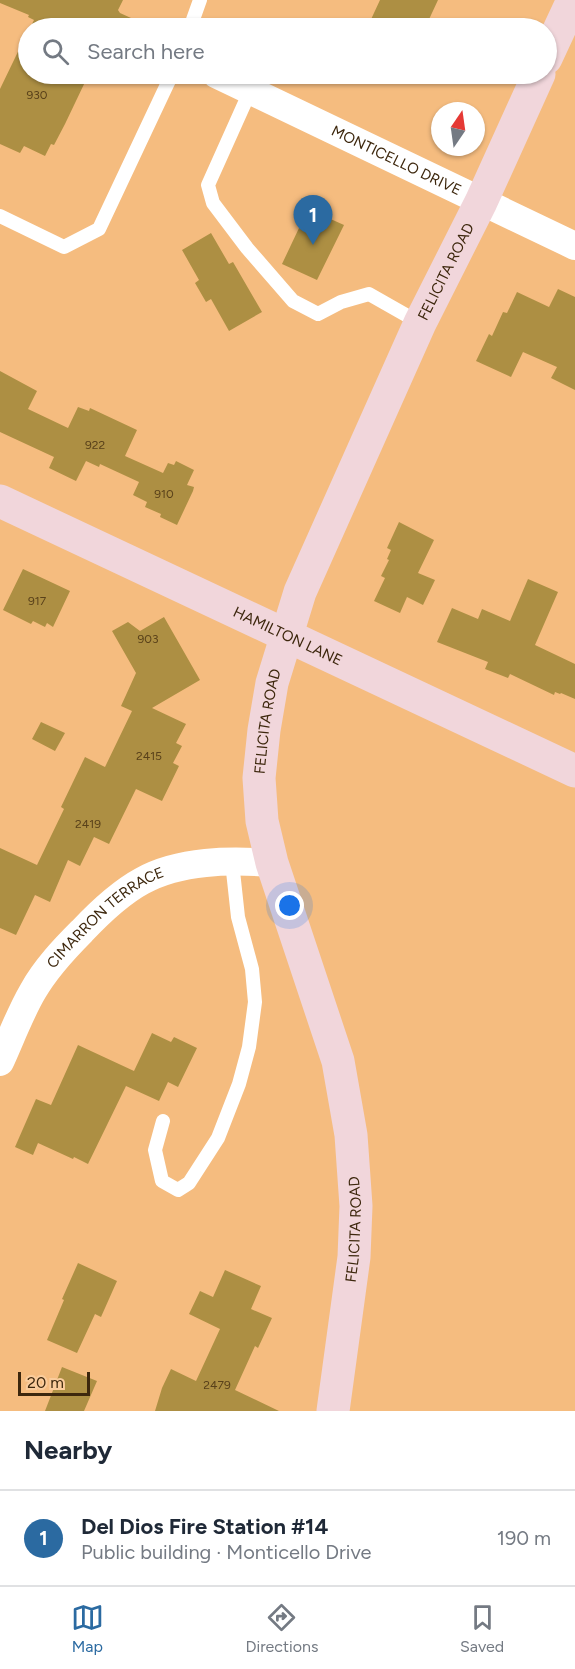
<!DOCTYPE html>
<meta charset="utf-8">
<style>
:root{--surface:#fff;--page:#f2f2f3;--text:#1f2937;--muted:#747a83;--line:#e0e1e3;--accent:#2b6aa1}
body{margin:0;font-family:Figtree,sans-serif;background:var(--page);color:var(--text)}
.compass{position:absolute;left:431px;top:102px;width:54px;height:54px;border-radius:50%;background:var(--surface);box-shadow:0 2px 4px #0004;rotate:13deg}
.scale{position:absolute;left:18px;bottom:15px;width:72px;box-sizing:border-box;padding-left:6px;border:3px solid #3d270d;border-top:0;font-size:16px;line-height:21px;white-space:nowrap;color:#3d270d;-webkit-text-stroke:4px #facc9c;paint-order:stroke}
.you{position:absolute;left:290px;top:906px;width:21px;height:21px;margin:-15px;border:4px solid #fff;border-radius:50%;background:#1a73e8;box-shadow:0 0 0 9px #1a73e833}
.badge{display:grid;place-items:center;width:39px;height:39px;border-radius:50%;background:var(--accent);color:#fff;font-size:20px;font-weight:700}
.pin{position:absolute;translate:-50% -50px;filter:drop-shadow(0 2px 3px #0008)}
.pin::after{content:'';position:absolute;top:32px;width:21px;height:18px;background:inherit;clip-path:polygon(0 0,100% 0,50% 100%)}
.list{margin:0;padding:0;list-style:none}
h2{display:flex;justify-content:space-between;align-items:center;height:78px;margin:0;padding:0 24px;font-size:26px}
h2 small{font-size:20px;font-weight:400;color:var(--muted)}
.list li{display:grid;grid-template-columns:39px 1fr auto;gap:18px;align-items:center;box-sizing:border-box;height:96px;padding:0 24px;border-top:2px solid var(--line)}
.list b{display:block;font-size:22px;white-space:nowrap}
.list p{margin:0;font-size:20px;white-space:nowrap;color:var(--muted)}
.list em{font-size:20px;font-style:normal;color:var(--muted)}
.icon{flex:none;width:33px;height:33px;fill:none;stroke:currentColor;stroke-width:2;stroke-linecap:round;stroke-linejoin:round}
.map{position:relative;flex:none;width:575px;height:1411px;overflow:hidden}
.search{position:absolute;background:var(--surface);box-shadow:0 2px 4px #0004;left:18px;right:18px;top:18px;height:66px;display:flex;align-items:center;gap:15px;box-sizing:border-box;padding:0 21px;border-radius:33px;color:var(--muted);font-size:22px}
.sheet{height:174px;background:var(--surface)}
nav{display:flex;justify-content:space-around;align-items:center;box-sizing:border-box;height:84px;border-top:2px solid var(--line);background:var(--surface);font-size:16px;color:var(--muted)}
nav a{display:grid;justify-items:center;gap:3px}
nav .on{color:var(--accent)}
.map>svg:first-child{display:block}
.building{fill:#ad8f43}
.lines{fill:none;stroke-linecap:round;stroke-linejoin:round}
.lane{stroke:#fff;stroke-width:14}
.street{stroke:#fff;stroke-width:28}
.secondary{stroke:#f1d6db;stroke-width:33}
.labels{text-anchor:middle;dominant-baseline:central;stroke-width:4.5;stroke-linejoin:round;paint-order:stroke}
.number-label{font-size:12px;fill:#59411a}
.street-label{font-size:15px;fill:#3d270d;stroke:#facc9c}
</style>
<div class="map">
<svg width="575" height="1411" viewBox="0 0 575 1411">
<rect width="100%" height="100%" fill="#f5bc7f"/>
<path class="building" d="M 0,0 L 123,0 L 118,10 L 120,13 L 153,28 L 30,28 L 34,20 L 28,17 L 29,15 L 0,3 Z
M 380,0 L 438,0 L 425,28 L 367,28 Z
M 28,31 L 28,74 L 74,74 L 86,80 L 65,124 L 54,145 L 51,144 L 45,156 L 24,146 L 20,153 L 0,144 L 0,89 Z
M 308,209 L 344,225 L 317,280 L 282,264 Z
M 211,233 L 229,264 L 233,262 L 262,312 L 229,331 L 211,299 L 206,302 L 195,283 L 199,280 L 182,250 Z
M 558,289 L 575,297 L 575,390 L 551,378 L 557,367 L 523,352 L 511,377 L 476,361 L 489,334 L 492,336 L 503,312 L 507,313 L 517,292 L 549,307 Z
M 0,371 L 37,391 L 28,409 L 68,428 L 78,407 L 89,411 L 90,408 L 137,430 L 125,456 L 163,473 L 168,463 L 174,465 L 176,461 L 194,470 L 187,485 L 194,487 L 193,491 L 177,525 L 160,517 L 161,514 L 145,507 L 147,502 L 133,495 L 139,482 L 100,464 L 99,467 L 86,461 L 76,481 L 49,468 L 54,457 L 0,432 Z
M 399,522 L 434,540 L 418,573 L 435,580 L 423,605 L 407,597 L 400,613 L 374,601 L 385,578 L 381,576 L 389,560 L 387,559 L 391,550 L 387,548 Z
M 23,569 L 70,591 L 53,627 L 47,623 L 45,627 L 33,621 L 31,624 L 3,610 Z
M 528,579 L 558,592 L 535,645 L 575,664 L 575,699 L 561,693 L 560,694 L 555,692 L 554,695 L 510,674 L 508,678 L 485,669 L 488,662 L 437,642 L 452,608 L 478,619 L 482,609 L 510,621 Z
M 164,617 L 200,680 L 152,708 L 186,724 L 176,743 L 182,746 L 173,763 L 179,766 L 162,801 L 136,789 L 109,844 L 94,837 L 80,866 L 68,860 L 50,902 L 35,895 L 16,935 L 0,928 L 0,848 L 37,865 L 64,809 L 61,807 L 85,757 L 105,767 L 132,711 L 121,706 L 136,673 L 112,631 L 128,622 L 140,631 Z
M 41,722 L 65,733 L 55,751 L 32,739 Z
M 152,1033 L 171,1042 L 174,1037 L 197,1048 L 178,1087 L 168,1082 L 159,1101 L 126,1086 L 88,1164 L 74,1157 L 73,1159 L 38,1143 L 33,1155 L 15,1147 L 36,1099 L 51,1105 L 78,1045 L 134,1071 Z
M 78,1263 L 117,1281 L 101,1317 L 95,1314 L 77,1353 L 47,1340 L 64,1300 L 62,1299 Z
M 225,1270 L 261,1286 L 251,1309 L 272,1318 L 258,1348 L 255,1346 L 235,1390 L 279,1411 L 155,1411 L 162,1388 L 171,1369 L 196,1381 L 220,1329 L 189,1314 L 200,1291 L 213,1297 Z
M 62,1367 L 97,1381 L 84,1411 L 45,1411 Z"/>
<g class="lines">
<path class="lane" d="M 190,28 L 200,0
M 251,89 L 208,185 L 213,203 L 247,248 L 293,301 L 318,314 L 341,302 L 369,294 L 420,323
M 0,216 L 64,247 L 99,229 L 172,74
M 163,1121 L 155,1150 L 162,1181 L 178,1190 L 189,1183 L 218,1138 L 239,1084 L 249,1047 L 255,1002 L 252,969 L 238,917 L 232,862"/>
<g class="street">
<path id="s1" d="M 216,74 L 575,246"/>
<path id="s2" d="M 0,1062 C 11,1038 20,1013 33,991 C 46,968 64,949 82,931 C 99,913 120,893 142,881 C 180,860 230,860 272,863"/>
</g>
<g class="secondary">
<path d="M 546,58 L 573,0"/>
<path id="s3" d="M 0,501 L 575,771"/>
<path id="s4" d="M 333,1411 L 354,1257 L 356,1206 L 351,1135 L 338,1061 L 272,863 L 262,821 L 259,778 L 264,730 L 272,683 L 300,592 L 420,323 L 481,202 L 539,74"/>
</g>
</g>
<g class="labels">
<g class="number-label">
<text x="37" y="95">930</text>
<text x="95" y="445">922</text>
<text x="164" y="494">910</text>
<text x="37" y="601">917</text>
<text x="148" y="639">903</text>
<text x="149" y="756">2415</text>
<text x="88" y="824">2419</text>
<text x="217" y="1385">2479</text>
</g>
<g class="street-label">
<text stroke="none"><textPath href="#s1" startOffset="200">MONTICELLO DRIVE</textPath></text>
<text stroke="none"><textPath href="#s4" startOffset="1191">FELICITA ROAD</textPath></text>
<text stroke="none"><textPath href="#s3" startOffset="318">HAMILTON LANE</textPath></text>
<text stroke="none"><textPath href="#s4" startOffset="705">FELICITA ROAD</textPath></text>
<text stroke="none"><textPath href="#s2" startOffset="183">CIMARRON TERRACE</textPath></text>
<text stroke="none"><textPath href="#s4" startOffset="183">FELICITA ROAD</textPath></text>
</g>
</g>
</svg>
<svg class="compass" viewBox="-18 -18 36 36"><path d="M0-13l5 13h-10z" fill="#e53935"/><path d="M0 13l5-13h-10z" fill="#747a83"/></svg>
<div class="scale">20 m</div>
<div class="you"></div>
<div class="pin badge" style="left:313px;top:245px">1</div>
<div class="search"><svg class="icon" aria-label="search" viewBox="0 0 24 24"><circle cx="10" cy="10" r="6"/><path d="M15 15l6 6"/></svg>Search here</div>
</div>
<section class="sheet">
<h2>Nearby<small></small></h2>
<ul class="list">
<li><span class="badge">1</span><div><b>Del Dios Fire Station #14</b><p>Public building · Monticello Drive</p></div><em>190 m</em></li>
</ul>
</section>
<nav>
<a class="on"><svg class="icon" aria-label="map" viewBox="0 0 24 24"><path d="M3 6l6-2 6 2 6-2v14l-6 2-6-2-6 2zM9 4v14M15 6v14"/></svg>Map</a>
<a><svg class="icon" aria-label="directions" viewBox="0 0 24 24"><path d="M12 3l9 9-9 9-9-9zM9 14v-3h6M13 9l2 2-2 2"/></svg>Directions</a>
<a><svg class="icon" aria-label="saved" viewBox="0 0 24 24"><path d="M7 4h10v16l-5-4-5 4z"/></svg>Saved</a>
</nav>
